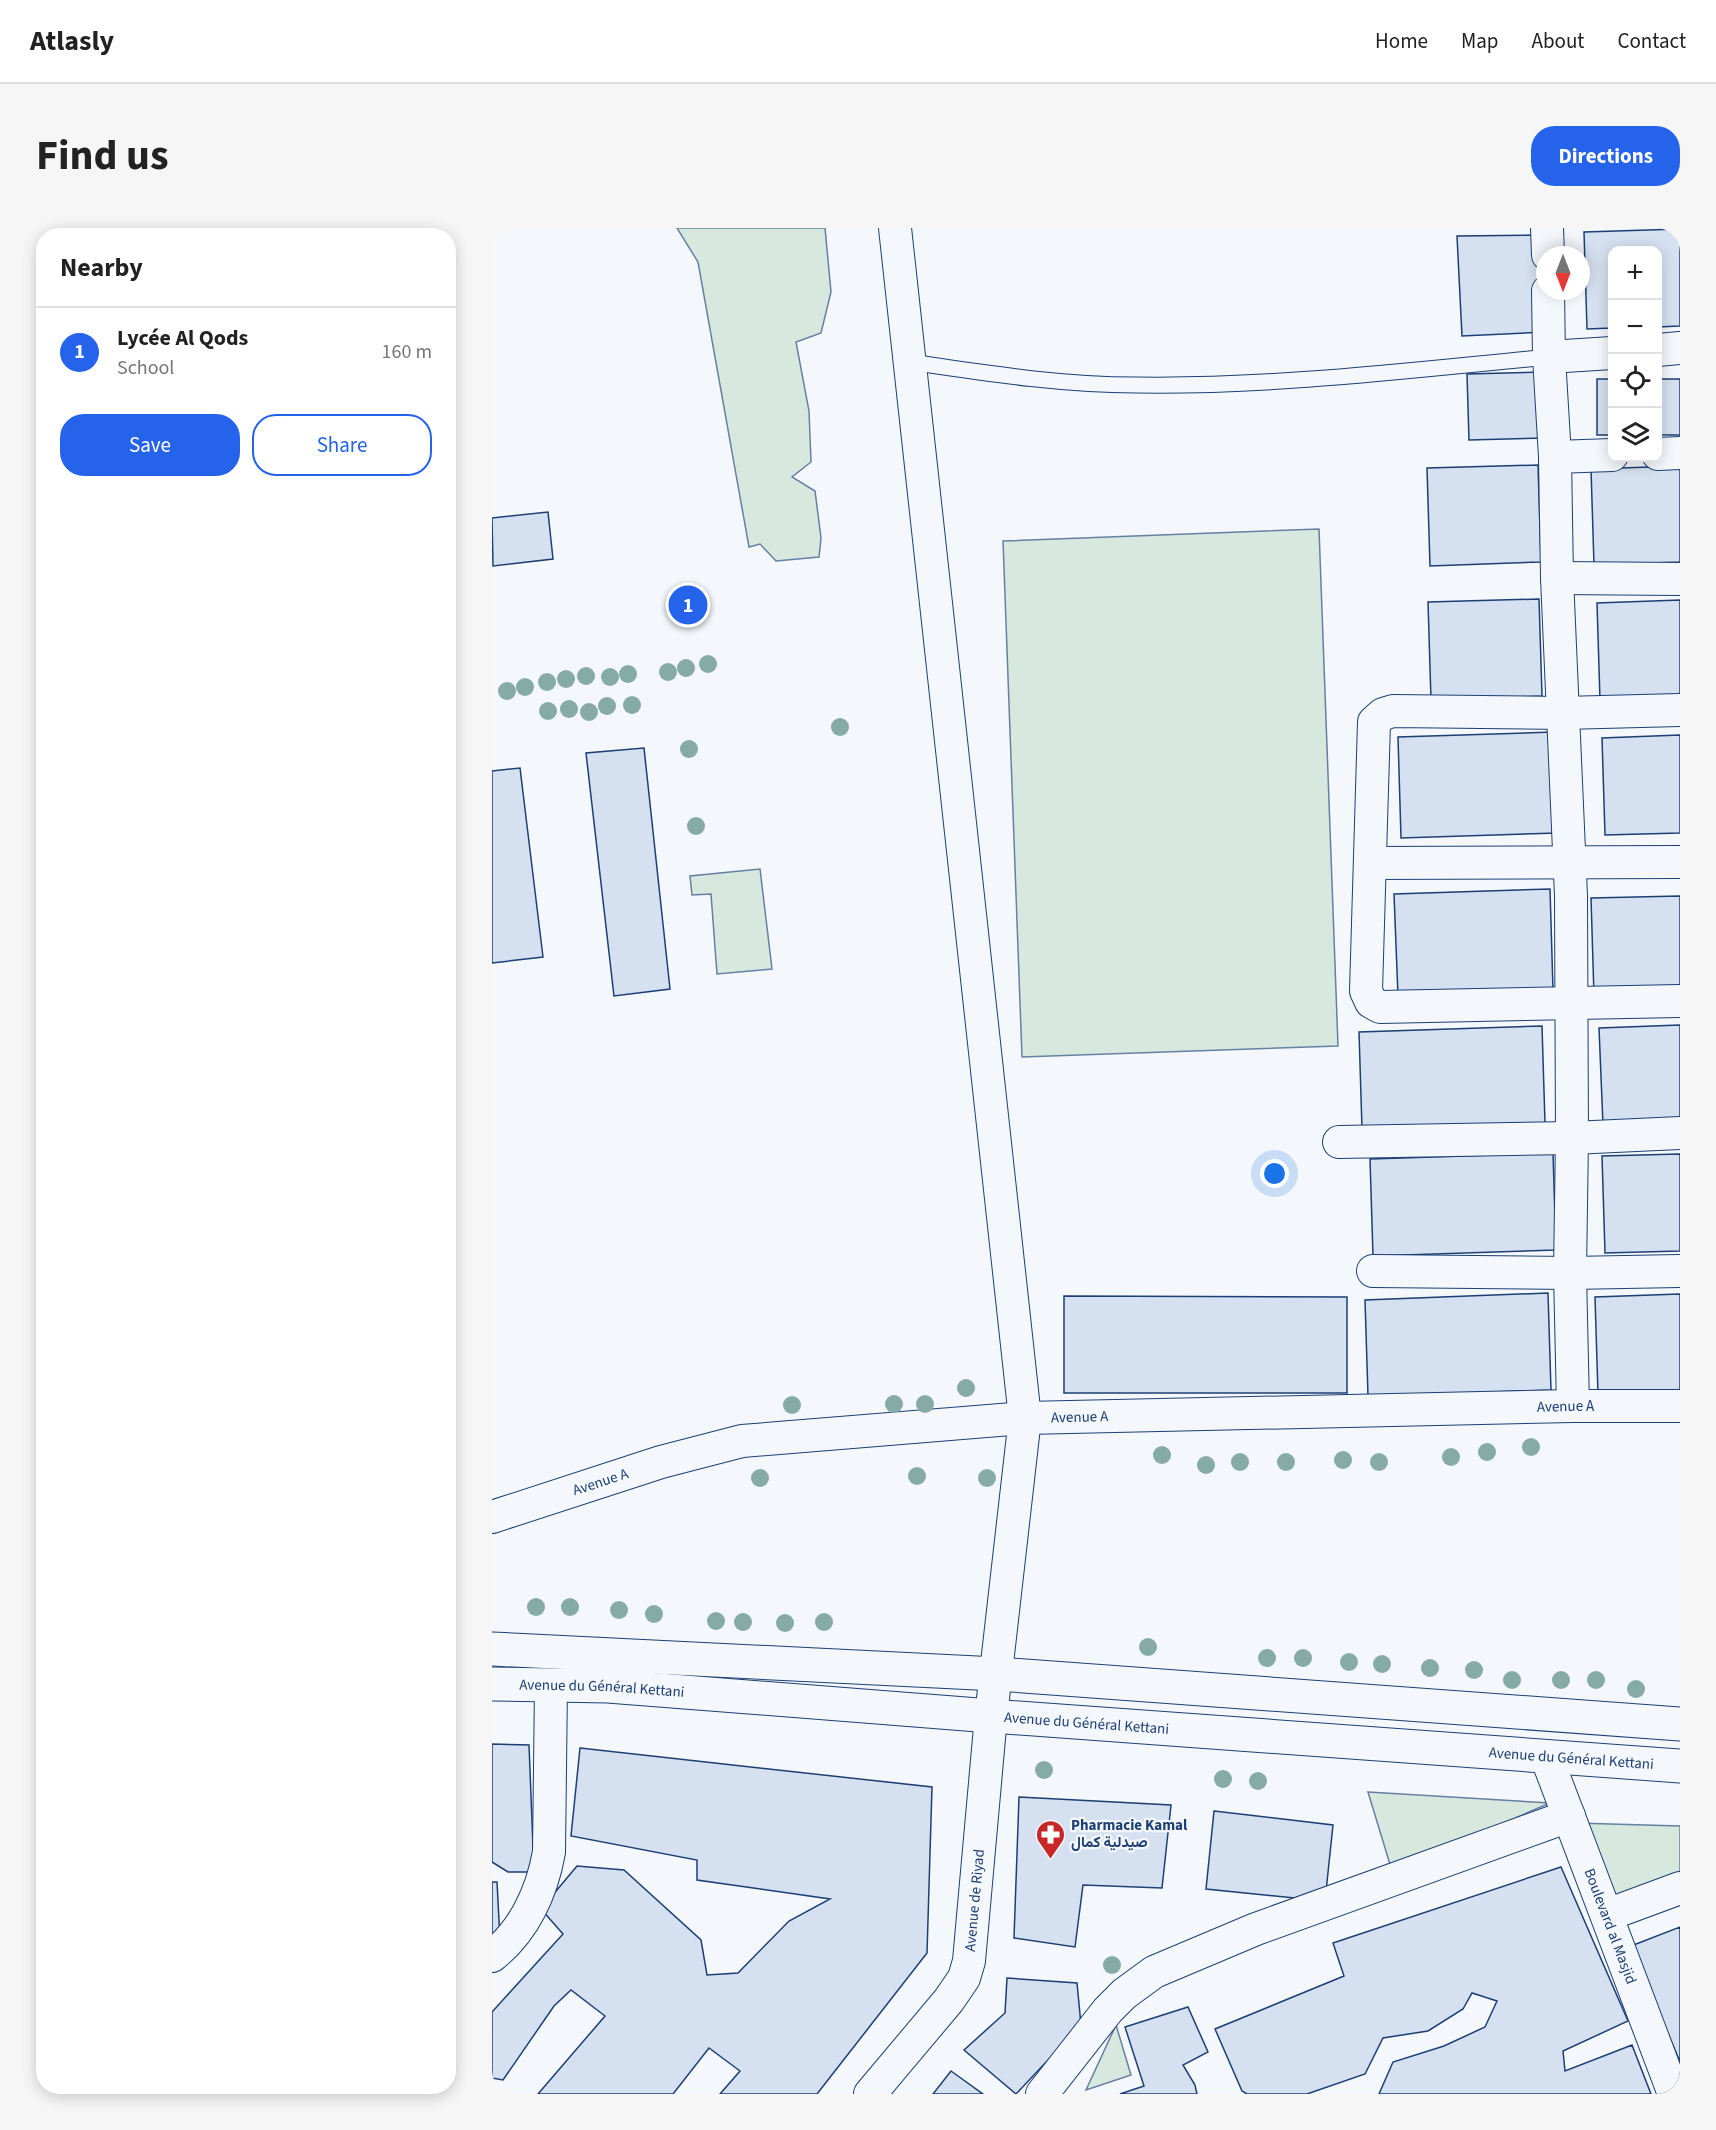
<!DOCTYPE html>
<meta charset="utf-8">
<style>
:root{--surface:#fff;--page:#f6f6f6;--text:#222;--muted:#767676;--line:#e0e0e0;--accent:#2563eb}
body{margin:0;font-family:"Source Sans 3",Vazirmatn,sans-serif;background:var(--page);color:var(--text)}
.controls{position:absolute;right:18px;top:18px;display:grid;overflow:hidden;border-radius:12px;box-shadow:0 3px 15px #0003}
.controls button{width:54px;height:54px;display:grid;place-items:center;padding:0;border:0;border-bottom:2px solid var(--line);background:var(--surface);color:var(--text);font:30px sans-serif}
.compass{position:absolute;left:1044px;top:18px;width:54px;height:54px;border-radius:50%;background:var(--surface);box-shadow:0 3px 15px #0003;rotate:180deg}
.you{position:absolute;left:783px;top:946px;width:21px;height:21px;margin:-15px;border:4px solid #fff;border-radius:50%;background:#1a73e8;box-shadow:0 0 0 9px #1a73e833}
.badge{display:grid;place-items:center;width:39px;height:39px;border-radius:50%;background:var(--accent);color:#fff;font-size:20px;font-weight:700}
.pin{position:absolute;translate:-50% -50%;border:3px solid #fff;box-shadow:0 2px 6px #0006}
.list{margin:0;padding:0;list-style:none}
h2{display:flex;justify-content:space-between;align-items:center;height:78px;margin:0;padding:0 24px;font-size:26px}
h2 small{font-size:20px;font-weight:400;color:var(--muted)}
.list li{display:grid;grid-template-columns:39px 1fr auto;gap:18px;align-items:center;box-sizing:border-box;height:90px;padding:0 24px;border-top:2px solid var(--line)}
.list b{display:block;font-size:22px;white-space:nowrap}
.list p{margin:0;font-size:20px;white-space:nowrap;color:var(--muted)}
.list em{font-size:20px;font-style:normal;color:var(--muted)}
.actions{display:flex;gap:12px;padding:18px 24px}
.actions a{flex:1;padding:14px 0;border:2px solid var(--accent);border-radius:24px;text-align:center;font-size:21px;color:var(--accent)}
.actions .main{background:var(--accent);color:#fff}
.icon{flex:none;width:33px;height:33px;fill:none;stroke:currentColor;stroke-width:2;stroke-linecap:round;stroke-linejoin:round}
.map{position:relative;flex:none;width:1188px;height:1866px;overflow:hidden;border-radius:24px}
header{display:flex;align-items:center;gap:36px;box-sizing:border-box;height:84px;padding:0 30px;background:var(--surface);border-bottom:2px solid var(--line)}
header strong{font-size:28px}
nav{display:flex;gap:33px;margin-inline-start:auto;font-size:21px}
.intro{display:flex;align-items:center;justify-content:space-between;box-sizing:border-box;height:144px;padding:0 36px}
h1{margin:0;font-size:42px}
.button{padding:15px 27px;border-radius:24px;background:var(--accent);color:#fff;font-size:21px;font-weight:700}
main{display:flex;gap:36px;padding:0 36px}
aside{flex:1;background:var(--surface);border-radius:24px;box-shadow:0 3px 15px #0003}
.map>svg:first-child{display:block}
.green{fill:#d7e8df;stroke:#687fa3;stroke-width:1.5}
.building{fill:#d5e0f0;stroke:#1d3f73;stroke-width:1.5}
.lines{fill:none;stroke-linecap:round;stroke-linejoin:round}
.lane-casing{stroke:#1d3f73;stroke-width:17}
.street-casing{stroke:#1d3f73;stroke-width:34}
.secondary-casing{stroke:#1d3f73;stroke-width:35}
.lane{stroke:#f4f7fb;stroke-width:15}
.street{stroke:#f4f7fb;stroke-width:32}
.secondary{stroke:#f4f7fb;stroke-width:33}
.tree{fill:#86aba6}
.labels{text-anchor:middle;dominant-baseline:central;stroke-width:4.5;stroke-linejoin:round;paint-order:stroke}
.street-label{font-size:15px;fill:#1d3f73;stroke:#f4f7fb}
.poi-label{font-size:15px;font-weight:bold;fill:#1d3f73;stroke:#f4f7fb;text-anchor:start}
</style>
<header>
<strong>Atlasly</strong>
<nav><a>Home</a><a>Map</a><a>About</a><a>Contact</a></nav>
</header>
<div class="intro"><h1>Find us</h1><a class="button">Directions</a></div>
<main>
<aside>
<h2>Nearby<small></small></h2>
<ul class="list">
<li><span class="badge">1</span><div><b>Lycée Al Qods</b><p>School</p></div><em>160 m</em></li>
</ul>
<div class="actions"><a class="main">Save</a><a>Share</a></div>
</aside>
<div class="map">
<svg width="1188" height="1866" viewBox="0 0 1188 1866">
<rect width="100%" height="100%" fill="#f4f7fb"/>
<path class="green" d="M 185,0 L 333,0 L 339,64 L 329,105 L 304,114 L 317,183 L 319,234 L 300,249 L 323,263 L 329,310 L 327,329 L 284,333 L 268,316 L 257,319 L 206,34 Z
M 827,301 L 846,818 L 530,829 L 511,313 Z
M 268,641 L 280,741 L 225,746 L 219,666 L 200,667 L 198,648 Z
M 876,1564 L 1058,1575 L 900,1643 Z
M 1083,1595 L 1188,1598 L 1188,1661 L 1120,1688 Z
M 624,1797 L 639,1847 L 594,1862 Z"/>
<path class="building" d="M 1188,1 L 1188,98 L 1166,99 L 1166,22 L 1120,22 L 1120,100 L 1095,101 L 1092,4 Z
M 1048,7 L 1052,104 L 970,108 L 965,8 Z
M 1052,144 L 1053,210 L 977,212 L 975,146 Z
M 1105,151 L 1120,151 L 1120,207 L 1105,207 Z
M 1166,151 L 1188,151 L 1188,207 L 1166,207 Z
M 1046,237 L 1049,334 L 938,338 L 935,240 Z
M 1188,238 L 1188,334 L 1102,337 L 1099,241 Z
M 56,284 L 61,331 L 1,338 L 0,290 Z
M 1047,371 L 1050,468 L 939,472 L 936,374 Z
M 1188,372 L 1188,469 L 1108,472 L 1105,375 Z
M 1062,504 L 1065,605 L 909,610 L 906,509 Z
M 1188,507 L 1188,605 L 1113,607 L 1110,510 Z
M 152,520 L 178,761 L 122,768 L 94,525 Z
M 28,540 L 51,729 L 0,735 L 0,543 Z
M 1058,661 L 1061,762 L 906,768 L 902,666 Z
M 1188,668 L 1188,765 L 1102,768 L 1099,670 Z
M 1188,797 L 1188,894 L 1111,897 L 1107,800 Z
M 1050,798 L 1053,895 L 870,901 L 867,804 Z
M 1061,925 L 1064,1022 L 881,1028 L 878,931 Z
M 1188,926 L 1188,1023 L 1113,1025 L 1110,928 Z
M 1056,1065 L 1059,1162 L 876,1168 L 873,1072 Z
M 1188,1066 L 1188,1164 L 1106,1166 L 1103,1069 Z
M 572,1068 L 855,1069 L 855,1165 L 572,1165 Z
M 0,1516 L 37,1517 L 42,1644 L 16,1644 L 0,1634 Z
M 88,1520 L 440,1559 L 435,1725 L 325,1866 L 228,1866 L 248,1843 L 217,1820 L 181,1866 L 46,1866 L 113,1788 L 79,1762 L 62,1778 L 11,1852 L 0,1850 L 0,1784 L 71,1706 L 49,1681 L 85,1638 L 132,1642 L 209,1712 L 215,1747 L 246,1745 L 297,1693 L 338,1671 L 205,1652 L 205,1632 L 79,1608 Z
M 527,1569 L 679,1577 L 670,1660 L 591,1657 L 583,1719 L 522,1710 Z
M 722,1583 L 841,1597 L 833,1673 L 714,1661 Z
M 1069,1639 L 1136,1793 L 1071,1823 L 1073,1843 L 1140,1817 L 1159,1866 L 887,1866 L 901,1834 L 952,1818 L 993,1799 L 1005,1773 L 980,1765 L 971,1781 L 936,1803 L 891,1810 L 873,1846 L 815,1866 L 755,1866 L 750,1863 L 723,1801 L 852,1748 L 841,1715 Z
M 0,1654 L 5,1654 L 8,1712 L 0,1712 Z
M 1188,1699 L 1188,1834 L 1139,1718 Z
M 515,1750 L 585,1755 L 589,1797 L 524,1866 L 472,1822 L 513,1785 Z
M 696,1779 L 716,1824 L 691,1837 L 703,1857 L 705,1866 L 628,1866 L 652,1858 L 633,1799 Z
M 459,1843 L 491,1866 L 441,1866 Z"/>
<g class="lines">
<defs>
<path id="lane" d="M 418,134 C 493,145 568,157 644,157 C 782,159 920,142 1057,129"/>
<g id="street">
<path d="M 1055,0 L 1056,27"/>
<path d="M 1056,63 L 1057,129 L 1063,229 L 1065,350 L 1079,668 L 1080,910 L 1078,1045 L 1081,1178"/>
<path d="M 1166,122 L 1188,120"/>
<path d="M 1057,129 L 1120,125"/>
<path d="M 1166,226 L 1188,225"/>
<path d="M 1063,229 L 1120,227"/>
<path d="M 1065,350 L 1188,351"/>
<path d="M 1188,482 L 1071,485 L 901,483 L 891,486 L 882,494 L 874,763 L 879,774 L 888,779 L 1188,773"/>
<path d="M 878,635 L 1188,634"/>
<path d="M 847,914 L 1080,910 L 1188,905"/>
<path d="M 881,1043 L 1078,1045 L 1188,1043"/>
<path id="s1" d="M 0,1289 L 169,1234 L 250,1213 L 533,1190 L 1081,1178 L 1188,1178"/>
<path id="s2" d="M 1054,1528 L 1182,1866"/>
<path d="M 1115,1687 L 1188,1660"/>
<path d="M 0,1728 C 32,1703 50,1664 57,1624 L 59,1457"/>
<path id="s3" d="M 378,1866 L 457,1772 L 472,1750 L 477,1733 L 499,1488 L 533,1190 L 403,0"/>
<path d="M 550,1866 L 616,1782 L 632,1766 L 662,1744 L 764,1701 L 1077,1588"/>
</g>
<g id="secondary">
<path d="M 0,1421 L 505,1446 L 1188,1496"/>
<path id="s4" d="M 0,1456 L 116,1458 L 499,1488 L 1188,1538"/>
</g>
</defs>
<use href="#lane" class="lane-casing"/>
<use href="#street" class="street-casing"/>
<use href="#secondary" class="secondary-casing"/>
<use href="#lane" class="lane"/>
<use href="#street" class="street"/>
<use href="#secondary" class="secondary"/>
</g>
<g class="tree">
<circle cx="216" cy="436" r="9"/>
<circle cx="194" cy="440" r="9"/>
<circle cx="176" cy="444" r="9"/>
<circle cx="136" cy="446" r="9"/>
<circle cx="94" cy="448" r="9"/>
<circle cx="118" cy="449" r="9"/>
<circle cx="74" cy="451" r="9"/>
<circle cx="55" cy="454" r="9"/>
<circle cx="33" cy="459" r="9"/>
<circle cx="15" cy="463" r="9"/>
<circle cx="140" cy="477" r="9"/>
<circle cx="115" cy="478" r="9"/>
<circle cx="77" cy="481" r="9"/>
<circle cx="56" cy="483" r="9"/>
<circle cx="97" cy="484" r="9"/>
<circle cx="348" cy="499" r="9"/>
<circle cx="197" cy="521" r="9"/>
<circle cx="204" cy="598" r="9"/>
<circle cx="474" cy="1160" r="9"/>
<circle cx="402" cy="1176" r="9"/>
<circle cx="433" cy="1176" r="9"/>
<circle cx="300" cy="1177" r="9"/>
<circle cx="1039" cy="1219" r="9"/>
<circle cx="995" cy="1224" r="9"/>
<circle cx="670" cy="1227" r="9"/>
<circle cx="959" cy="1229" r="9"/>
<circle cx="851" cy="1232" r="9"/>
<circle cx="748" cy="1234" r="9"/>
<circle cx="794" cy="1234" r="9"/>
<circle cx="887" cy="1234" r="9"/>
<circle cx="714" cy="1237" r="9"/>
<circle cx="425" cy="1248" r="9"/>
<circle cx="268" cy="1250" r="9"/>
<circle cx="495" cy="1250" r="9"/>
<circle cx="44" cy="1379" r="9"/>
<circle cx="78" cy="1379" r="9"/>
<circle cx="127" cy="1382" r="9"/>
<circle cx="162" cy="1386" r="9"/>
<circle cx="224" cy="1393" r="9"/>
<circle cx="251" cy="1394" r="9"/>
<circle cx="332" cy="1394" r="9"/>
<circle cx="293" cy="1395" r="9"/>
<circle cx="656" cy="1419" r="9"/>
<circle cx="775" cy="1430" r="9"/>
<circle cx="811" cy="1430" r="9"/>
<circle cx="857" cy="1434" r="9"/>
<circle cx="890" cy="1436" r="9"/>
<circle cx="938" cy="1440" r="9"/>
<circle cx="982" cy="1442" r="9"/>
<circle cx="1020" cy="1452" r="9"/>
<circle cx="1069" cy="1452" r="9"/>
<circle cx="1104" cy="1452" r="9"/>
<circle cx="1144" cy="1461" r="9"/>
<circle cx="552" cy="1542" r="9"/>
<circle cx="731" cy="1551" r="9"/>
<circle cx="766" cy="1553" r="9"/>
<circle cx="620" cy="1737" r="9"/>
</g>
<defs>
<symbol id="pharmacy-pin" viewBox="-11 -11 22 30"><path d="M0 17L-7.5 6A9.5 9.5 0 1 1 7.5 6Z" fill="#c62828" stroke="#f4f7fb"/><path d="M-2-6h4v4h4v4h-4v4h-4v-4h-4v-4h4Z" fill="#fff"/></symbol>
</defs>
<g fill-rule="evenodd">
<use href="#pharmacy-pin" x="542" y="1590" width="33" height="45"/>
</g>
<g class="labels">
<g class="street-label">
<text stroke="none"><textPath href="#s1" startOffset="1086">Avenue A</textPath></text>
<text stroke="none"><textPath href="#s1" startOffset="600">Avenue A</textPath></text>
<text stroke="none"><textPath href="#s1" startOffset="114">Avenue A</textPath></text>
<text stroke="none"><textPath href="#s4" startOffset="110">Avenue du Général Kettani</textPath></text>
<text stroke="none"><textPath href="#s4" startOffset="596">Avenue du Général Kettani</textPath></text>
<text stroke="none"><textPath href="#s4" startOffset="1082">Avenue du Général Kettani</textPath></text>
<text stroke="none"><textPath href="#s3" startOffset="228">Avenue de Riyad</textPath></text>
<text stroke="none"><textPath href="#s2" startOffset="182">Boulevard al Masjid</textPath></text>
</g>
<g class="poi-label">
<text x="579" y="1597">Pharmacie Kamal<tspan x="579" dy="17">صيدلية كمال</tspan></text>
</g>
</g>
</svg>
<div class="controls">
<button>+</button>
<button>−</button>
<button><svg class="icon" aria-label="locate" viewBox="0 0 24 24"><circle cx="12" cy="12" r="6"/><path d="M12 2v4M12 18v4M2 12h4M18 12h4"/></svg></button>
<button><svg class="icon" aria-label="layers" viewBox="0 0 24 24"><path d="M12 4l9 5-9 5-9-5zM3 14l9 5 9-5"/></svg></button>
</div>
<svg class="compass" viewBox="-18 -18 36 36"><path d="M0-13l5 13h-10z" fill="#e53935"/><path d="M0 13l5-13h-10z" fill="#767676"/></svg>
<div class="you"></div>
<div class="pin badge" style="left:196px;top:377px">1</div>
</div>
</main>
